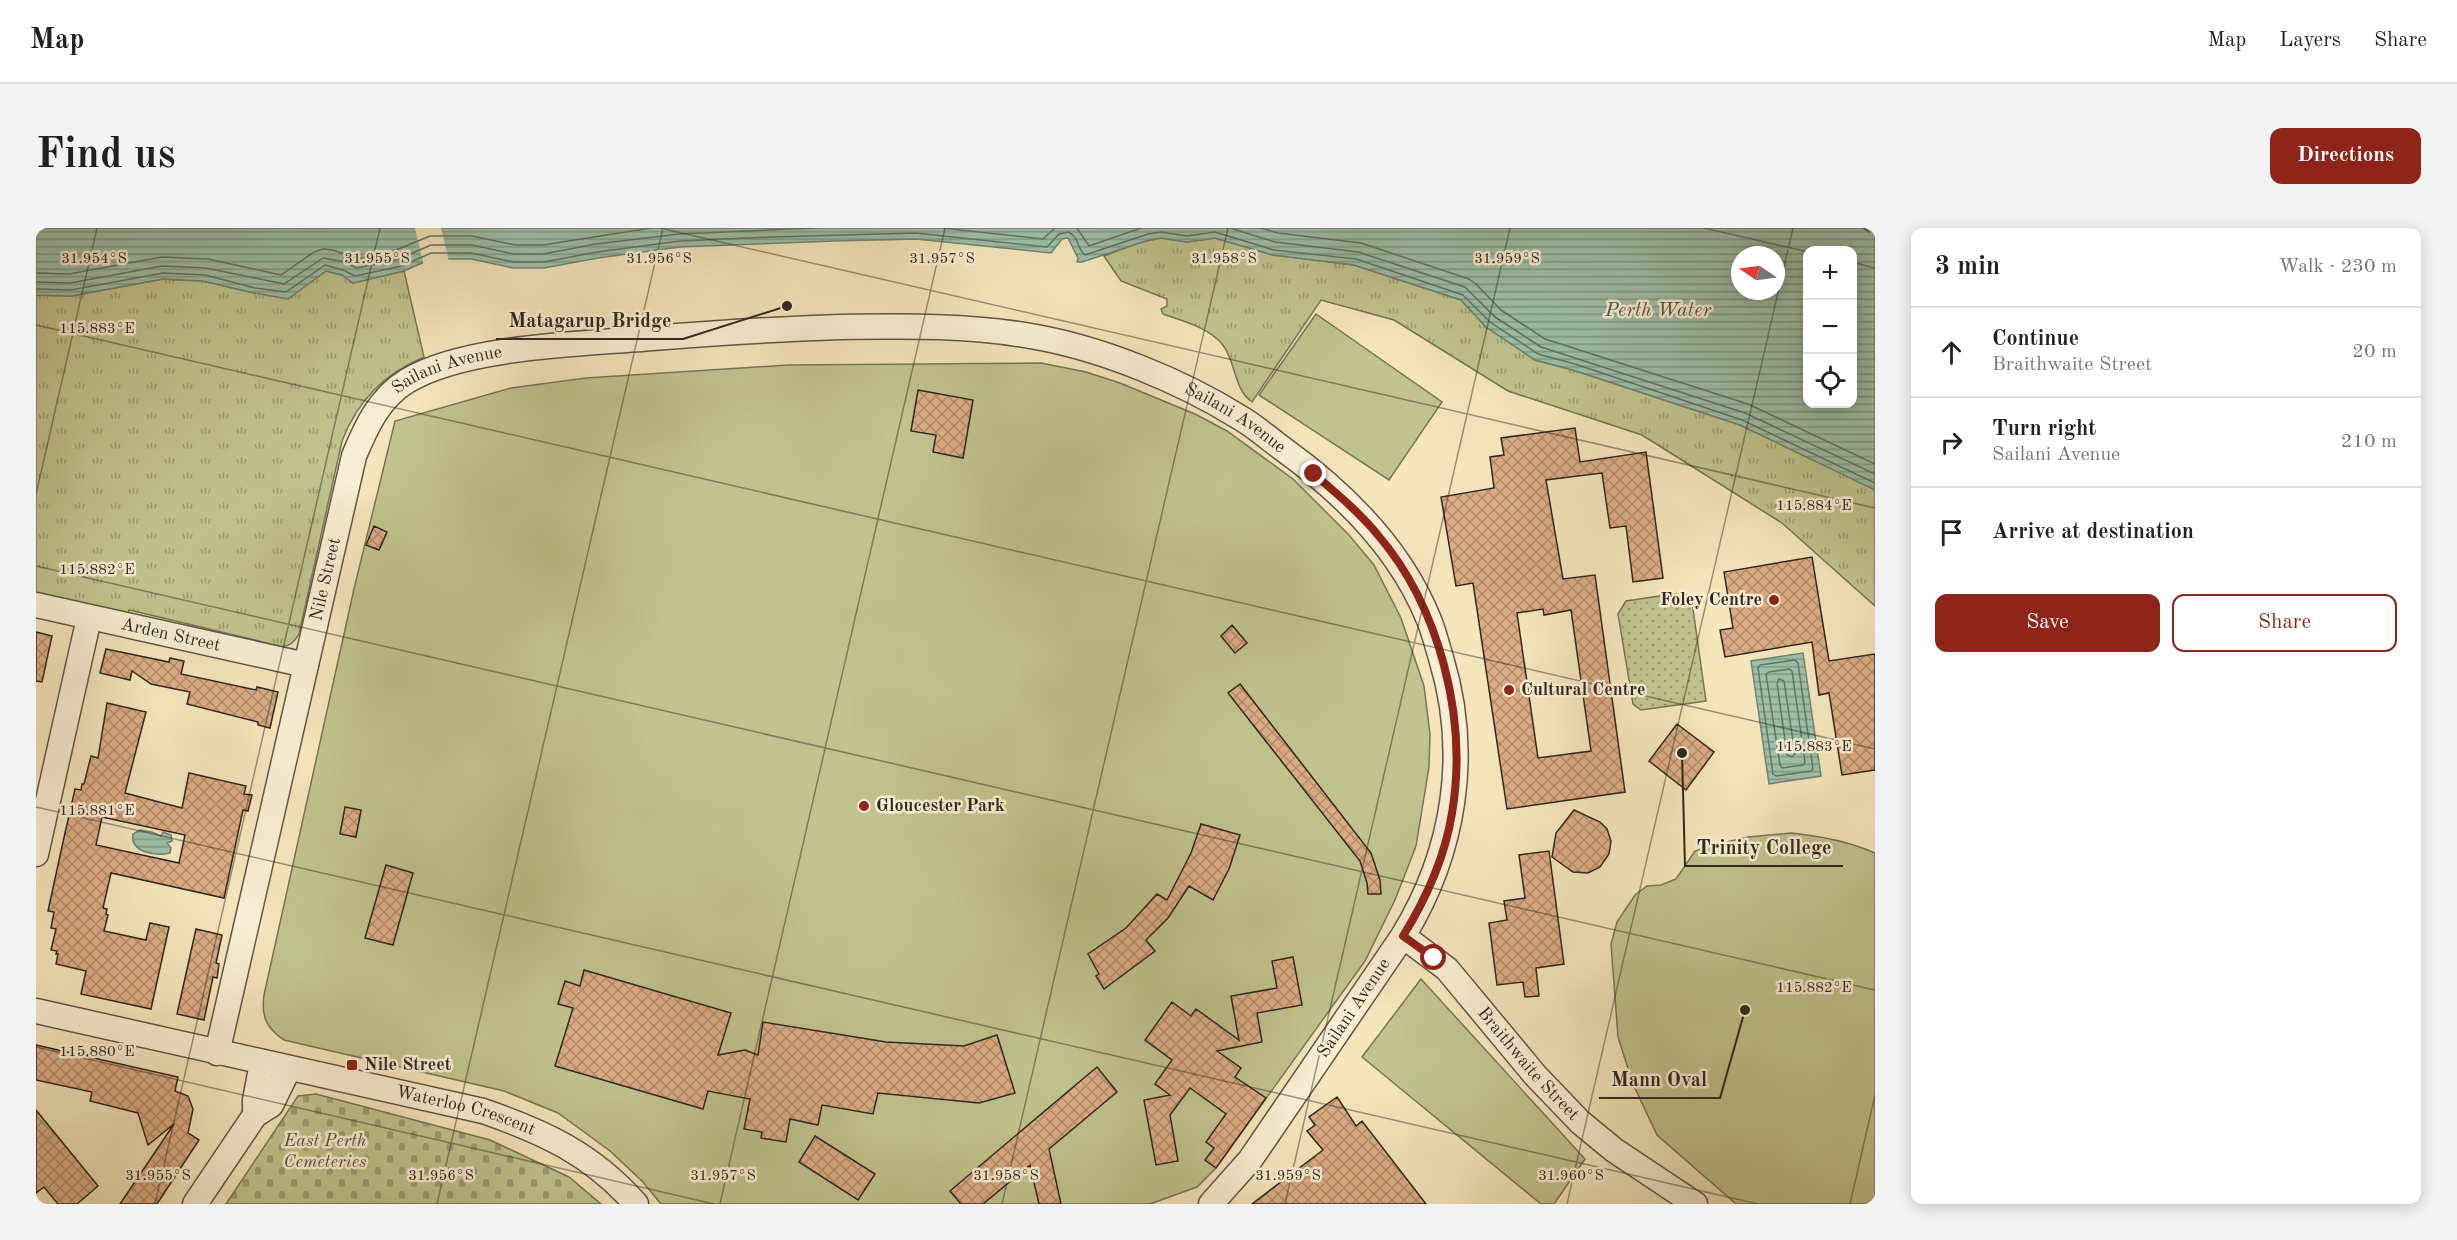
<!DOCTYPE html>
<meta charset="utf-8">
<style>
:root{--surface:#fff;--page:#f2f2f2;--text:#202124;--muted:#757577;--line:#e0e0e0;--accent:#8f2418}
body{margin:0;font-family:"Old Standard TT",serif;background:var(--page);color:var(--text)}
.controls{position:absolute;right:18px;top:18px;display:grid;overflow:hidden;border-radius:12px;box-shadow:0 3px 15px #0003}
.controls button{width:54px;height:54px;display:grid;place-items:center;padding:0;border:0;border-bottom:2px solid var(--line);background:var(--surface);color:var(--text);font:30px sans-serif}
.compass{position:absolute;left:1695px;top:18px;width:54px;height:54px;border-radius:50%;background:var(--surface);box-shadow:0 3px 15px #0003;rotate:283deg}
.stop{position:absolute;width:18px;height:18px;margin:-14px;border:4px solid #8f2418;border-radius:50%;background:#fff}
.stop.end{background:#8f2418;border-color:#fff;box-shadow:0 2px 6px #0008}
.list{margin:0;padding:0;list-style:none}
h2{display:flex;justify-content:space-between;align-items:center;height:78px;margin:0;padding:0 24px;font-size:26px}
h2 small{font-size:20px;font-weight:400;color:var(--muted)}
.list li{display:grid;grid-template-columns:39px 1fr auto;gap:18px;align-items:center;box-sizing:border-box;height:90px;padding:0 24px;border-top:2px solid var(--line)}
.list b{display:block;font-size:22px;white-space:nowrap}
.list p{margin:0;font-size:20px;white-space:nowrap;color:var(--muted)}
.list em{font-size:20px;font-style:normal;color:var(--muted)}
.actions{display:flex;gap:12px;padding:18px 24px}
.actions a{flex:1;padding:14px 0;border:2px solid var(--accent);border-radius:12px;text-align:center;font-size:21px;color:var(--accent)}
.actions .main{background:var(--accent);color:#fff}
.icon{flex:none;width:33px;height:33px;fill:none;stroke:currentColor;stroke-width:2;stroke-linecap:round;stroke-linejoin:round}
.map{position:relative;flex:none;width:1839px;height:976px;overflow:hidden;border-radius:12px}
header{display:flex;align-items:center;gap:36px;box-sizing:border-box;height:84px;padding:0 30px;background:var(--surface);border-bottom:2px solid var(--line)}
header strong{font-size:28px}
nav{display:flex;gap:33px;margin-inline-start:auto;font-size:21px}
.intro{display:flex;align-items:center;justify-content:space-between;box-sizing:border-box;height:144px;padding:0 36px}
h1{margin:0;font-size:42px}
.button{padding:15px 27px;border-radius:12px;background:var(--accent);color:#fff;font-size:21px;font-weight:700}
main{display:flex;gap:36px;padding:0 36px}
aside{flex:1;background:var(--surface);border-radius:12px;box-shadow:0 3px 15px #0003}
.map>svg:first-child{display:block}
.grass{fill:url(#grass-dots);stroke:#787555;stroke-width:1.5}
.cemetery{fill:url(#cemetery-stones);stroke:#787555;stroke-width:1.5}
.park{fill:url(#park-tufts);stroke:#787555;stroke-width:1.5}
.pitch{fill:#c0c38d;stroke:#787555;stroke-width:1.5}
.water{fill:url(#water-rules);stroke:#718372;stroke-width:1.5;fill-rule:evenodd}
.pier{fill:#f4e5bb}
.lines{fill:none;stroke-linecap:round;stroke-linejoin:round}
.shore{stroke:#667464;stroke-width:1.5}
.ferry{stroke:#505547;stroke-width:1.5;stroke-dasharray:8 6;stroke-linecap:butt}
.building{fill:url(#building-cross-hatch);stroke:#2f271d;stroke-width:1.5;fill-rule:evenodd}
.minor-casing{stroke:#605644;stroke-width:27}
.minor{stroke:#f8eed3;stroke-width:24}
.route{stroke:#8f2418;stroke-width:8}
.ticks{fill:none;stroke:#2f271d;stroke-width:1.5;stroke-opacity:0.45}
.poi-dot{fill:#8f2418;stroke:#f8eed3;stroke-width:2}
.labels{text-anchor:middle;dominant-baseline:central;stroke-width:5;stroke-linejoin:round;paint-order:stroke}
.street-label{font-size:18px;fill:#2f271d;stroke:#f8eed3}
.poi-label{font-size:18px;font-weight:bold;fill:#2f271d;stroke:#f8eed3;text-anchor:start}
.park-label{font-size:18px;font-style:italic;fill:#534e39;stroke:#f8eed3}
.water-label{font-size:20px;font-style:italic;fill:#505547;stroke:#f8eed3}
.ticks-label{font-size:15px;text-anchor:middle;fill:#2f271d;stroke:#f8eed3;stroke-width:5;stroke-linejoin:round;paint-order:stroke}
.leader{fill:none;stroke:#2f271d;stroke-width:2}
.callout-dot{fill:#2f271d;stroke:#f8eed3;stroke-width:2}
.callout-label{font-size:20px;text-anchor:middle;font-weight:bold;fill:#2f271d;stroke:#f8eed3;stroke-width:5;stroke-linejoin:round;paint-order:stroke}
</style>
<header>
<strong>Map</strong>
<nav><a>Map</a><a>Layers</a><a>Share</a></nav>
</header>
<div class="intro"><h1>Find us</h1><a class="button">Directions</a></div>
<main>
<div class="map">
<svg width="1839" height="976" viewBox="0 0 1839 976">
<defs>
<pattern id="grass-dots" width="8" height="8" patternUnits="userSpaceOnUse" patternTransform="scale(1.5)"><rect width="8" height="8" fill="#c0c38d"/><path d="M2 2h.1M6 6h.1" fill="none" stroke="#9c9e73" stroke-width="1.8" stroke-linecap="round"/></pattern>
<pattern id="cemetery-stones" width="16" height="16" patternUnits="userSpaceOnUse" patternTransform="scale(1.5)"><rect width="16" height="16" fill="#c0c38d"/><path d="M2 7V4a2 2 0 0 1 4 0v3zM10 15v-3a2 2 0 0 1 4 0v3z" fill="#9c9e73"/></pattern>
<pattern id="park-tufts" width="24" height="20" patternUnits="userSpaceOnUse" patternTransform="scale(1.5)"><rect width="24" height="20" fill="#c0c38d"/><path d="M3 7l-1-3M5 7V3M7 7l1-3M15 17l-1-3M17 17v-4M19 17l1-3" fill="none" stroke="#9c9e73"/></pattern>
<pattern id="water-rules" width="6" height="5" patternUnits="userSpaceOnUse" patternTransform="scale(1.5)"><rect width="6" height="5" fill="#9dc0aa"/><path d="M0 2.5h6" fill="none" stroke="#809c8a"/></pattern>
<pattern id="building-cross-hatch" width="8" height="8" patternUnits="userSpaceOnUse" patternTransform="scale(1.5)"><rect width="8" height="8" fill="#dcac84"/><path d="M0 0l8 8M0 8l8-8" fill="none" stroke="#b38c6b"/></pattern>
</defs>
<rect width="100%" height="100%" fill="#f4e5bb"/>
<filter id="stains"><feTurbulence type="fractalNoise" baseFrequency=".00333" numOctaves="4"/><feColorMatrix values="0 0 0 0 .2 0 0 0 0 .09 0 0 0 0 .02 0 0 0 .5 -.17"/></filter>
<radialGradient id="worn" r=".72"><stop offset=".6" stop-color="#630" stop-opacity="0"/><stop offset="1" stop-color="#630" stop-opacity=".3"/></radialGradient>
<path class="grass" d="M 1637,366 L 1655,367 L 1670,473 L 1605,482 L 1597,476 L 1582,386 L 1590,373 Z"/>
<path class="cemetery" d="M 280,866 L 454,912 L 533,949 L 565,976 L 190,976 L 262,868 Z"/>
<path class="park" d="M 1125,10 L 1151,14 L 1179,10 L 1237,27 L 1318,37 L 1425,72 L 1450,99 L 1499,132 L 1537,142 L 1704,197 L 1828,255 L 1839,262 L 1839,378 L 1746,295 L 1606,207 L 1472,163 L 1358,92 L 1285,72 L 1216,174 C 1197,161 1200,132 1186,116 C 1172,99 1146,93 1127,86 L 1125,81 L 1131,78 L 1131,71 L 1085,53 L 1068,28 L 1102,15 Z
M 290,43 L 306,47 L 317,55 L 368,43 L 388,129 C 348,146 322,172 306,213 L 263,406 C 253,425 239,419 223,413 L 93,382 L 92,388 L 0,367 L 0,67 L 35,68 L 127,51 L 167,53 L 218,65 L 272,55 Z"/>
<path class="pitch" d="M 1280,86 L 1406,174 L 1353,252 L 1223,167 Z
M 1005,135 L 1050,144 L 1084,155 L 1159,186 L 1191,203 L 1257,251 L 1313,307 L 1338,337 L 1365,390 L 1388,458 L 1394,506 L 1393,539 L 1380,618 L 1359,672 L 1329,733 L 1180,940 L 1161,959 L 1114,976 L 625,976 L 606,953 L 574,923 L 522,885 L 468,863 L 248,812 C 230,800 225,788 228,767 L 318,361 L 359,193 L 475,160 L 550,150 L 752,137 Z
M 1755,605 C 1785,608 1812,613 1839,625 L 1839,976 L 1700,976 L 1621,907 L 1597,856 L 1582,809 L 1575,716 L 1581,694 L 1599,667 L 1611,658 L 1625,657 L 1640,651 L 1659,623 L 1673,618 L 1712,609 Z
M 1385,751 L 1549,931 L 1518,976 L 1505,976 L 1326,829 Z"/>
<path class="water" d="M 0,0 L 1839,0 L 1839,262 L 1704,197 L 1537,142 L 1499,132 L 1450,99 L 1425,72 L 1318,37 L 1237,27 L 1179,10 L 1151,14 L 1125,10 L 1113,12 L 1046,34 L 1041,34 L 1042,30 L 1032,10 L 1026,11 L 1015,25 L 880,11 L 799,13 L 644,19 L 562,30 L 508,40 L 477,40 L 435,31 L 395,31 L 368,43 L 317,55 L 306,47 L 290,43 L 252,71 L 218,65 L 167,53 L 127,51 L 35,68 L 0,67 ZM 1772,22 L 1816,22 L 1816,176 L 1772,176 ZM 1704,27 L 1740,27 L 1740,63 L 1704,63 Z
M 1767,425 L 1785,548 L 1733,556 L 1715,433 Z
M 104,602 L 116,604 L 125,608 L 127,604 L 135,607 L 136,613 L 131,615 L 135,620 L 134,625 C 120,628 94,625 97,606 Z"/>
<path class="pier" d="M 379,0 L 405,0 L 413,34 L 396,34 L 388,38 Z"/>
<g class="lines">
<path class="shore" d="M 906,0 L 1007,11 L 1019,0
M 1041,0 L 1053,18 L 1105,0
M 1194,0 L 1239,14 L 1322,24 L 1429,59 L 1459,89 L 1505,119 L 1709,185 L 1839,246
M 1224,0 L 1242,5 L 1325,15 L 1433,51 L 1440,56 L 1465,82 L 1509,111 L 1712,176 L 1839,236
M 0,45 L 33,46 L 126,29 L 172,31 L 245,47 L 278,24 L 287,21 L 297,22 L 323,31 L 360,22 L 394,8 L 436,8 L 479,17 L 507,17 L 615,0
M 0,54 L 34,55 L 126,38 L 170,40 L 248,56 L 287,30 L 309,34 L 321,40 L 363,31 L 395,17 L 436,17 L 478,26 L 507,26 L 560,16 L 643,6 L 778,0
M 0,61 L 35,62 L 127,45 L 169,47 L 219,60 L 250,64 L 289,37 L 307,42 L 319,48 L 366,38 L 395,25 L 435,25 L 478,34 L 508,34 L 561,24 L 644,13 L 736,9 L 880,5 L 1011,19 L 1023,6 L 1032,4 C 1043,8 1041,21 1049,27 L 1112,6 L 1125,4 L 1151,8 L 1179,4 L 1238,22 L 1320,31 L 1427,67 L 1454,94 L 1502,126 L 1539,136 L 1706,192 L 1839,255
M 1759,432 L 1762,435 L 1777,541 L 1775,543 L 1740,548 L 1737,546 L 1722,440 L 1724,437 Z
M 1753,441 L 1756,443 L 1769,534 L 1767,537 L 1746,540 L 1744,537 L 1730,446 L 1733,444 Z
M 1743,451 L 1748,453 L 1759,526 L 1756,529 L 1751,527 L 1741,455 Z"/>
<path class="ferry" d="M 1827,0 L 1839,8"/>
</g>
<path class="building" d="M 882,162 L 937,172 L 927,230 L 897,224 L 900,207 L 875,203 Z
M 1539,200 L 1544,234 L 1610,224 L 1627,350 L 1597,354 L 1590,298 L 1574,300 L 1566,245 L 1510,252 L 1527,351 L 1559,347 L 1589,564 L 1471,581 L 1437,355 L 1420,358 L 1405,269 L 1458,260 L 1454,229 L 1468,227 L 1465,210 ZM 1507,381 L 1508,387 L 1535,382 L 1555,523 L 1502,530 L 1481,385 Z
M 338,298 L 351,304 L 343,322 L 330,317 Z
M 1776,329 L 1793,433 L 1839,426 L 1839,542 L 1806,547 L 1793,465 L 1783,467 L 1776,414 L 1689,429 L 1684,402 L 1697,400 L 1688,344 Z
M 1196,397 L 1211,415 L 1199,425 L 1185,408 Z
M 0,404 L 16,408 L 6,454 L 0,453 Z
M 70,421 L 133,434 L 134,430 L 148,433 L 145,446 L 220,462 L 221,459 L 242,464 L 234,500 L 222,497 L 222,494 L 151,476 L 154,464 L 115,456 L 96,443 L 94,452 L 64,445 Z
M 1204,456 L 1335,625 L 1344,652 L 1345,666 L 1332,666 L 1331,655 L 1324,633 L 1192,465 Z
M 71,475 L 110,484 L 89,565 L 146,580 L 153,545 L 210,558 L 208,566 L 216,567 L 212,583 L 207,582 L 188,670 L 75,645 L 67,680 L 71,681 L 70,686 L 72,687 L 68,703 L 110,712 L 114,695 L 133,699 L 115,781 L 45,766 L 50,743 L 20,736 L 22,726 L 20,726 L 21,723 L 15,722 L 20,701 L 15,700 L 18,684 L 12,683 L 27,614 L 39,561 L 45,562 L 46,556 L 48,556 L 55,528 L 62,530 ZM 66,589 L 149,607 L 143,635 L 60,617 Z
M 1641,496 L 1678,524 L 1650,562 L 1613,533 Z
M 309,579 L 325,582 L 320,609 L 304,606 Z
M 1538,582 L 1564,594 L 1571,601 L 1575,613 L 1573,626 L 1564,639 L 1552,645 L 1537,644 L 1516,629 L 1520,605 Z
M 1165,596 L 1204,607 L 1193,641 L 1177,672 L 1153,658 L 1132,690 L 1110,712 L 1119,723 L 1068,761 L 1060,748 L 1063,746 L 1052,726 L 1090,700 L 1121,666 L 1131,672 L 1155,625 Z
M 1513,623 L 1528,736 L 1500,740 L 1503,768 L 1489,769 L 1487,754 L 1461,757 L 1453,695 L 1471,692 L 1468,673 L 1489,670 L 1483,627 Z
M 350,637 L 377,645 L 357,717 L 329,710 Z
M 160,701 L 186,707 L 180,735 L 183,736 L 181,750 L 177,749 L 168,792 L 141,786 Z
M 1257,729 L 1266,777 L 1221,785 L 1226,814 L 1181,823 L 1205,840 L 1199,849 L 1230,870 L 1180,940 L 1169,932 L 1178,920 L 1170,914 L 1190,886 L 1154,860 L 1134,887 L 1142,933 L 1120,937 L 1108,872 L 1134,867 L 1119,856 L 1136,832 L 1109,812 L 1136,774 L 1155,788 L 1160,781 L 1203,812 L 1195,768 L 1241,760 L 1236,733 Z
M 548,742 L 695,785 L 682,827 L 709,822 L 722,827 L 727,794 L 850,814 L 928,818 L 961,807 L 979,865 L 943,875 L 842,865 L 837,886 L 786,877 L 782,897 L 754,891 L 750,914 L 725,910 L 726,904 L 708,901 L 714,871 L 672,863 L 667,881 L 519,838 L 537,780 L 522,776 L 529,753 L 544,758 Z
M 0,817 L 142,849 L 139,863 L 152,868 L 157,881 L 152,905 L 163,912 L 121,976 L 84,976 L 138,896 L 112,917 L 102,885 L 54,873 L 56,864 L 0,852 Z
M 1061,839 L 1081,864 L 1013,921 L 1025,976 L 1003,976 L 994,937 L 947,976 L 925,976 L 914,963 Z
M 1301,869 L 1320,898 L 1326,893 L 1390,976 L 1216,976 L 1287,922 L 1271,903 L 1279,897 L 1273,889 Z
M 0,882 L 62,958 L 41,976 L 22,976 L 8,959 L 0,965 Z
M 779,908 L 839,946 L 822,972 L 763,934 Z"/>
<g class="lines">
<defs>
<g id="minor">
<path id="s1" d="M 0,377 L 270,437"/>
<path d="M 0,626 L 53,390"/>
<path id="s2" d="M 1367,708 L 1411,741 L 1499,847 L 1544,894 L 1578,922 L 1659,976"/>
<path id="s3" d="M 0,783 L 447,883 C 508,904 556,926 600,976"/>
<path id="s4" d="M 181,825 L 318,228 C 330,199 343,170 371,153 C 428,118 548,116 616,110 C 679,105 741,101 804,99 C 870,98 935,97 1000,109 C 1067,121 1145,153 1203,189 C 1219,198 1233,211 1247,221 C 1308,265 1365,322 1393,392 C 1398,404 1401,417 1405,430 C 1434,525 1419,623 1367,708 L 1214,932 L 1175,976"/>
<path d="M 219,887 L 219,872 L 226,835"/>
<path d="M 159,976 L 219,887 L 235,877 L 253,840"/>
</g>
</defs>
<use href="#minor" class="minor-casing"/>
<use href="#minor" class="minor"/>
</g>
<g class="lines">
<path class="route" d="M 1278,246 C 1300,265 1323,284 1341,306 C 1404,379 1432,491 1416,585 C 1409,629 1390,671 1367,708 L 1398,730"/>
</g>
<path class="ticks" d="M 624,0 L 1839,280M 1668,0 L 1772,24M 1816,34 L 1839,40M 0,97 L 1839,521M 0,266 L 61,0M 0,338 L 1839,762M 0,579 L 1722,976M 0,819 L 678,976M 119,976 L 344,0M 401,976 L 627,0M 684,976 L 909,0M 966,976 L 1192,0M 1249,976 L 1474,0M 1531,976 L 1757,0M 1814,976 L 1839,867"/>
<g class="poi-dot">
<circle cx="1738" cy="372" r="6"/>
<circle cx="1473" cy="462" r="6"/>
<circle cx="828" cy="578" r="6"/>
<rect x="310" y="831" width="12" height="12" rx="3"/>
</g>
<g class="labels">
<g class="street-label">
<text stroke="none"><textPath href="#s4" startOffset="748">Sailani Avenue</textPath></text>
<text stroke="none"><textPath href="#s4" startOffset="1558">Sailani Avenue</textPath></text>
<text stroke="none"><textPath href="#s4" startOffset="486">Nile Street</textPath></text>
<text stroke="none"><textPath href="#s1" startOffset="138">Arden Street</textPath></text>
<text transform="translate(1318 780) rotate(-56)">Sailani Avenue</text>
<text stroke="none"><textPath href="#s2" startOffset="180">Braithwaite Street</textPath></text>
<text stroke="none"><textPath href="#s3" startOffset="441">Waterloo Crescent</textPath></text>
</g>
<g class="poi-label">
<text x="1726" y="372" text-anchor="end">Foley Centre</text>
<text x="1485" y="462">Cultural Centre</text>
<text x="840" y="578">Gloucester Park</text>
<text x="328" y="837">Nile Street</text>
</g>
<g class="park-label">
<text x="289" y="913">East Perth<tspan x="289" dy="21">Cemeteries</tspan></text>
</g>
<g class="water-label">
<text x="1622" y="83">Perth Water</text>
</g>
</g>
<g class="ticks-label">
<text x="58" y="35">31.954°S</text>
<text x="341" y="35">31.955°S</text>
<text x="623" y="35">31.956°S</text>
<text x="906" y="35">31.957°S</text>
<text x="1188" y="35">31.958°S</text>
<text x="1471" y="35">31.959°S</text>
<text x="61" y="105">115.883°E</text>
<text x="1778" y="282">115.884°E</text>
<text x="61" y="346">115.882°E</text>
<text x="1778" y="523">115.883°E</text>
<text x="61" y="587">115.881°E</text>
<text x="1778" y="764">115.882°E</text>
<text x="61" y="828">115.880°E</text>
<text x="122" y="952">31.955°S</text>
<text x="405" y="952">31.956°S</text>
<text x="687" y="952">31.957°S</text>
<text x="970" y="952">31.958°S</text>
<text x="1252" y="952">31.959°S</text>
<text x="1535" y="952">31.960°S</text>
</g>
<path class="leader" d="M751 78L647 111H460M1646 525L1649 638H1807M1709 782L1684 870H1563"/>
<g class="callout-dot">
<circle cx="751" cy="78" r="6"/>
<circle cx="1646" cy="525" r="6"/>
<circle cx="1709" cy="782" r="6"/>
</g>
<g class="callout-label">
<text x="554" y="99">Matagarup Bridge</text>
<text x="1728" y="626">Trinity College</text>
<text x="1623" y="858">Mann Oval</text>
</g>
<rect width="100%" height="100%" filter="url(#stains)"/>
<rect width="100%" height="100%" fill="url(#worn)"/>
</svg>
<div class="controls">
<button>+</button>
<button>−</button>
<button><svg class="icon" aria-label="locate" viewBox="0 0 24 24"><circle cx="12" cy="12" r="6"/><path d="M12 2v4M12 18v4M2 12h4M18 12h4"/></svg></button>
</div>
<svg class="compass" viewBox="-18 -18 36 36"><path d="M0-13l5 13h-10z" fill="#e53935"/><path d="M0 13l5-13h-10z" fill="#757577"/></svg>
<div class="stop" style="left:1398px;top:730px"></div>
<div class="stop end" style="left:1278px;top:246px"></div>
</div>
<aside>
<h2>3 min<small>Walk · 230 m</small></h2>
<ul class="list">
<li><svg class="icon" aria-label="ahead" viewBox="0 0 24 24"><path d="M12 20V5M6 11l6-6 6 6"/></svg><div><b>Continue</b><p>Braithwaite Street</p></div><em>20 m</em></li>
<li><svg class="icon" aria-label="right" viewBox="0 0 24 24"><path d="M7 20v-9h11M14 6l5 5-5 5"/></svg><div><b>Turn right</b><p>Sailani Avenue</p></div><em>210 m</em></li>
<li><svg class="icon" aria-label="arrive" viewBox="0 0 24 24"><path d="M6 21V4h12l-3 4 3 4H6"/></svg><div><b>Arrive at destination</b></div></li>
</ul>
<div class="actions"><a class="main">Save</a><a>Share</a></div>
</aside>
</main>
